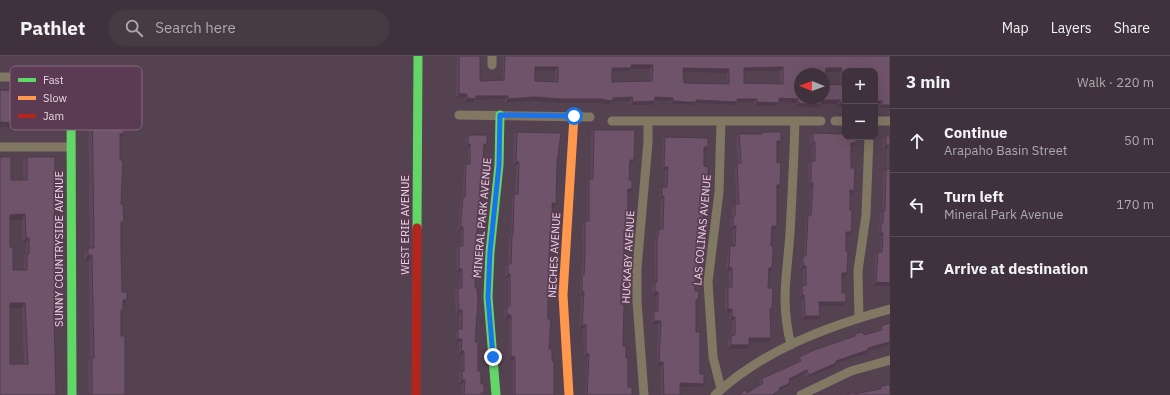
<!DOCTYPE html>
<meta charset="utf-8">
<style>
:root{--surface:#3f323c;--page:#463a43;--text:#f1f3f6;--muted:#adaaaf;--line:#584d56}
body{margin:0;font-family:"IBM Plex Sans",sans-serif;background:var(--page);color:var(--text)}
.controls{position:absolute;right:12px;top:12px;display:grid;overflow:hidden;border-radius:8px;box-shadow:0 4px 16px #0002}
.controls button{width:36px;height:36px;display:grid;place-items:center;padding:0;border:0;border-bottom:1px solid var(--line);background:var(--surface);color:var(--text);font:20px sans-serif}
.compass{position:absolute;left:794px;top:12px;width:36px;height:36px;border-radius:50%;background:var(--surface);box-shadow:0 4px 16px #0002;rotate:271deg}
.stop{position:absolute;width:12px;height:12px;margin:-9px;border:3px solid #1a73e8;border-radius:50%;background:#fff}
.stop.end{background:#1a73e8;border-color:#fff;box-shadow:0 1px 4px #0008}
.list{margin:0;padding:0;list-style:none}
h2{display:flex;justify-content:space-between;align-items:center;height:52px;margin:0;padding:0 16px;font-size:17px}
h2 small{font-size:13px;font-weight:400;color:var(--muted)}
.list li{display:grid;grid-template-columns:26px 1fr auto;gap:12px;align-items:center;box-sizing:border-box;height:64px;padding:0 16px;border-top:1px solid var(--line)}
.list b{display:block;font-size:15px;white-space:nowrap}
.list p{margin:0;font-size:13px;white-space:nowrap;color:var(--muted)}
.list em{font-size:13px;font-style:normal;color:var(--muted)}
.icon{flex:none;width:22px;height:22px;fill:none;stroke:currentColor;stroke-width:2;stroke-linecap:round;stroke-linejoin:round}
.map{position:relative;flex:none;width:890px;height:339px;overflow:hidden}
header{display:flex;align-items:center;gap:24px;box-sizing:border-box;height:56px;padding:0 20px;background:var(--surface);border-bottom:1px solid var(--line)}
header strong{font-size:19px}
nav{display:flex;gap:22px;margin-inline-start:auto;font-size:14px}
.search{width:280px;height:36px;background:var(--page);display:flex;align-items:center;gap:10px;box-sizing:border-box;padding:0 14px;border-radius:16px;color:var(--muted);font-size:15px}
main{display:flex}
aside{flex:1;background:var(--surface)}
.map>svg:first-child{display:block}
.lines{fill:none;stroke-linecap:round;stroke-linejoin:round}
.street{stroke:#817863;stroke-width:9}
.fast{stroke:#63d668;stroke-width:9}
.slow{stroke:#ff974d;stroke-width:9}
.jam{stroke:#b3261e;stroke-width:9}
.wall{fill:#5f475b;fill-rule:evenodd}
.shaded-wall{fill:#4e3a4a}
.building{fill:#6f536a;stroke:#4e3a4a;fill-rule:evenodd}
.route{stroke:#1a73e8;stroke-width:5}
.labels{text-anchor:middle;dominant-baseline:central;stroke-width:3.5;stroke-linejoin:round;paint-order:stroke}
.street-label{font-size:11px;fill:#e8d5e3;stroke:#5b3b53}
.key{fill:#5b3b53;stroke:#85697e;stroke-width:1}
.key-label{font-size:11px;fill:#e8d5e3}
</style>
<header>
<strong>Pathlet</strong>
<div class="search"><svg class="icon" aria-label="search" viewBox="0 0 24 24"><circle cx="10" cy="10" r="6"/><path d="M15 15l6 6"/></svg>Search here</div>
<nav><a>Map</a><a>Layers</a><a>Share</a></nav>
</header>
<main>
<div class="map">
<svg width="890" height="339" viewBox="0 0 890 339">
<rect width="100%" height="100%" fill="#544250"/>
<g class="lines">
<path class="street" d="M 492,9 L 492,0
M 0,21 L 124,22
M 459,59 L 590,61
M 612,65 L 821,65
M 721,65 L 719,136 L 708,226 L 713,301 L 721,333
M 835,65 L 845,65
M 875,65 L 890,65
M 0,91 L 71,91
M 859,262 L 858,215 L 866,159 L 869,81
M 791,289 C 780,245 787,221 790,177 C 792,140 794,103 795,65
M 644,339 L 637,245 L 637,212 L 648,86 L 648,65
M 715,339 C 763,294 828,270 890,253
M 801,339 L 851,315 L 890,304"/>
<path class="fast" d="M 71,47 L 72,339
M 417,172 L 418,0
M 496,339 L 488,241 L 490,196 L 499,109 L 500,59"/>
<path class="slow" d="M 569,339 L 563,239 L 574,60"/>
<path class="jam" d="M 416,339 L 417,172"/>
</g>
<path class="wall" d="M 457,0 L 480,0 L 480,25 L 502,25 L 503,0 L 890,0 L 890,52 L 879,52 L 879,48 L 875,48 L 875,15 L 845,51 L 837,50 L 837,48 L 821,48 L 818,52 L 809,51 L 796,50 L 796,47 L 779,46 L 776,50 L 754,50 L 754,46 L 737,46 L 735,49 L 695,47 L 693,49 L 684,49 L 671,48 L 671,45 L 655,45 L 652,49 L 630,49 L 630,45 L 612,45 L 610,48 L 601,48 L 601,47 L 560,47 L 532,45 L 505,47 L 505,43 L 475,44 L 473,46 L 464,46 L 465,42 L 456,42 ZM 630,13 L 650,13 L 650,25 L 612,26 L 612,16 L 628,15 ZM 535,14 L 555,15 L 555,26 L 535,25 ZM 744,15 L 780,15 L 780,28 L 744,27 ZM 683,16 L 727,17 L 727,28 L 684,27 ZM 825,16 L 840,16 L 840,29 L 825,28 Z
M 0,34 L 40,36 L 42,34 L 56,64 L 56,66 L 52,71 L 25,71 L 23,75 L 15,75 L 15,72 L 0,71 Z
M 92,34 L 124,78 L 120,83 L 121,192 L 123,250 L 123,254 L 121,257 L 121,280 L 125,339 L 89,339 L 88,307 L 90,305 L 89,205 L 84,205 L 84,197 L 88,192 L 90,192 L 88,40 Z
M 594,74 L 631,108 L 630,108 L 629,137 L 628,137 L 626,178 L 624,178 L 622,232 L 621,232 L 623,290 L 626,302 L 628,331 L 632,339 L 585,339 L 587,302 L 584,302 L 583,273 L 579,273 L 581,240 L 580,240 L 580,222 L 581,220 L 583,202 L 582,168 L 585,165 L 587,165 L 587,126 L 589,123 L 591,123 L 591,77 Z
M 517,76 L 557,107 L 554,151 L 552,151 L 553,176 L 550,180 L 548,239 L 548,263 L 549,293 L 552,305 L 554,339 L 513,339 L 513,304 L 509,304 L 509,263 L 505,263 L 504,254 L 508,251 L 508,222 L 505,222 L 505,212 L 508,208 L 509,183 L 511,180 L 512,141 L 514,138 L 515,138 L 516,110 L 513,110 L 514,79 Z
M 762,76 L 781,85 L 778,89 L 777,89 L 778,133 L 777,133 L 774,174 L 772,174 L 771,190 L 772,212 L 770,216 L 769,216 L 768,232 L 772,253 L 770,256 L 771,282 L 768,286 L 749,286 L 747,293 L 728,293 L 728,283 L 732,279 L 732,265 L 730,264 L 730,257 L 725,257 L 725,235 L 728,231 L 729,231 L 729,215 L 726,215 L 728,194 L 730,190 L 733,190 L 733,174 L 731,174 L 730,164 L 732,161 L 732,152 L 735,148 L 736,148 L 735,111 L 737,107 L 738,107 L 736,82 L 739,78 L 760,78 Z
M 813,77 L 853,90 L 851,91 L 851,112 L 854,135 L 852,138 L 850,138 L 848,179 L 846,179 L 847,217 L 844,221 L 842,221 L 842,237 L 846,246 L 843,250 L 819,250 L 817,263 L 802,264 L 802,243 L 800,243 L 800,233 L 802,230 L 803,230 L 803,214 L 800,214 L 801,204 L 804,200 L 806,163 L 809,159 L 811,131 L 809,131 L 808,109 L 811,105 L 813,105 L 812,90 L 810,90 L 810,80 Z
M 468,79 L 484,92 L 483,92 L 483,107 L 484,119 L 481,134 L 480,134 L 481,159 L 479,162 L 478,162 L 476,200 L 475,286 L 478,315 L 484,337 L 482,339 L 462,339 L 462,328 L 459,328 L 459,318 L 462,315 L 462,299 L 459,299 L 459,286 L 455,286 L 456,277 L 458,273 L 459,273 L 459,258 L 456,258 L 455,245 L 455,235 L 458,232 L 459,232 L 460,216 L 457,216 L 456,194 L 459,190 L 461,190 L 461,175 L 458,174 L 459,165 L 460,145 L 462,142 L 464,111 L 466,108 L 468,108 L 468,92 L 465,92 L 465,82 Z
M 886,80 L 890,80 L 890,230 L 874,230 L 875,200 L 878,196 L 880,196 L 881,180 L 879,180 L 879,171 L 880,169 L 880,158 L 883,155 L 883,117 L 886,113 L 887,113 L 887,93 L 883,93 L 883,84 Z
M 665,81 L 708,91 L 705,95 L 704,94 L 704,110 L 705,124 L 704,124 L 703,162 L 701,165 L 700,165 L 698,215 L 695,219 L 695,235 L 696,248 L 696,276 L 700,318 L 704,328 L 702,331 L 680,331 L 680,339 L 661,339 L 661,310 L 657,310 L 658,268 L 652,268 L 652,259 L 654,255 L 656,255 L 656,240 L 652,240 L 652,230 L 655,226 L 654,189 L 656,177 L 659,173 L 660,173 L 661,143 L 659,143 L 660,134 L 662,131 L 665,131 L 665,114 L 662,114 L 663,85 Z
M 27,101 L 55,129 L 56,144 L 55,146 L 54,261 L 56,339 L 0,339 L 11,124 L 23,124 L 23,106 ZM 10,164 L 22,164 L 22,187 L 26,187 L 25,201 L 24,203 L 24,214 L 13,214 L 10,191 ZM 10,252 L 22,252 L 24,308 L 10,308 Z
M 890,267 L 866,298 L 836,308 L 834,311 L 806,322 L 804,318 L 790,325 L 790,327 L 788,330 L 779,334 L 777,337 L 775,339 L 738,339 L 747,337 L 760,329 L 758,327 L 761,323 L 797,306 L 797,305 L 799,301 L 853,281 L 855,278 L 864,279 L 879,275 L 878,274 L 881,270 Z"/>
<path class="shaded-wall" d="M 631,9 L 653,9 L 650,13 L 630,13 L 628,15 L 609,16 L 612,12 Z
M 535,11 L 558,11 L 555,15 L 533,14 Z
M 783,11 L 780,15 L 742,15 L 744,12 Z
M 683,12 L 729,13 L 727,17 L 681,16 Z
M 826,12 L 842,12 L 840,16 L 823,16 Z
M 459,38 L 467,38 L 465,42 L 456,42 Z
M 476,40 L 508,40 L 505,43 L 475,44 L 473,46 L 464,46 L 467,42 Z
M 534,41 L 604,43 L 601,47 L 560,47 L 532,45 L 505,47 L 508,43 Z
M 632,41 L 630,45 L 612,45 L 610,48 L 601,48 L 604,44 L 613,42 Z
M 655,41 L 673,42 L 671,45 L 652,45 Z
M 779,42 L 798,43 L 796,47 L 776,46 Z
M 737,43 L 757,43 L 754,46 L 737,46 L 735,49 L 695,47 L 693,49 L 671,48 L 673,45 Z
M 821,44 L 840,44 L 837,48 L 818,48 Z
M 655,45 L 652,49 L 630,49 L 633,46 Z
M 875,45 L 882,45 L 879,48 L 875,48 Z
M 757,46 L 779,47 L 776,50 L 754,50 Z
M 798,47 L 821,48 L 818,52 L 796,50 Z
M 840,47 L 845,47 L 845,51 L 837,50 Z
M 882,49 L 890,49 L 890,52 L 879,52 Z
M 56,58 L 60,59 L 56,64 Z
M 0,66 L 19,67 L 15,72 L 0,71 Z
M 27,66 L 56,66 L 52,71 L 25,71 L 23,75 L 15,75 L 19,69 Z
M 120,78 L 124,78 L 120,83 Z
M 777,85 L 781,85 L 778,89 L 775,89 Z
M 813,86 L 815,86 L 812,90 L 810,90 Z
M 851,87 L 856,87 L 853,90 L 849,91 Z
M 468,88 L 470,88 L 468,92 L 465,92 Z
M 484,88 L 487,88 L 484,92 L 481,92 Z
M 886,89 L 890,89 L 887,93 L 883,93 Z
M 704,91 L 708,91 L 705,95 L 702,94 Z
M 630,104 L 634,104 L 631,108 L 627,108 Z
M 516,106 L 519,106 L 516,110 L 513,110 Z
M 664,111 L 668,111 L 665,114 L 662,114 Z
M 704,120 L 708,120 L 705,124 L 702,124 Z
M 813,127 L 811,131 L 809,131 L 811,128 Z
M 777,129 L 780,129 L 778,133 L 774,133 Z
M 480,130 L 484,130 L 481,134 L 477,133 Z
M 628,133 L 632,133 L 629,137 L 625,137 Z
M 850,134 L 854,135 L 852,138 L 847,138 Z
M 662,140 L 664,140 L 661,143 L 659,143 Z
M 552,147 L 556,148 L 554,151 L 550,151 Z
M 25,158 L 22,164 L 6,164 L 10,159 Z
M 478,158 L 481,159 L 479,162 L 475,162 Z
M 700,161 L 703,162 L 701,165 L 697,165 Z
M 733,170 L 736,170 L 733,174 L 731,174 Z
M 772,170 L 777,170 L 774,174 L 770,174 Z
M 461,171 L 463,171 L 461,175 L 458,174 Z
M 624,174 L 628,174 L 626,178 L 622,178 Z
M 846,176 L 851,176 L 848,179 L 843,179 Z
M 881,177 L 883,177 L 881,180 L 879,180 Z
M 26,182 L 29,182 L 26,187 L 22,187 Z
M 88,199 L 92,199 L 89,205 L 84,205 Z
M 803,210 L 806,210 L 803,214 L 800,214 Z
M 729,211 L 732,212 L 729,215 L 726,215 Z
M 769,212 L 772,212 L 770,216 L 766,216 Z
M 459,213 L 462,213 L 460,216 L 457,216 Z
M 842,217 L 847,217 L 844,221 L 840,221 Z
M 508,218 L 510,218 L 508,222 L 505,222 Z
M 876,226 L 890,227 L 890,230 L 874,230 Z
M 621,229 L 624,229 L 622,232 L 618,232 Z
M 582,236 L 584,236 L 581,240 L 580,240 Z
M 655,236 L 658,236 L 656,240 L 652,240 Z
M 802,239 L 804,239 L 802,243 L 800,243 Z
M 123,244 L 127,244 L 123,250 L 119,250 Z
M 819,246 L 846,246 L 843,250 L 817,250 Z
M 10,247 L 25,247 L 22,252 L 7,252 Z
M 728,253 L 732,253 L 730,257 L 725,257 Z
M 459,254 L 462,254 L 459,258 L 456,258 Z
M 507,259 L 511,259 L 509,263 L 505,263 Z
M 805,260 L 820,260 L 817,263 L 802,264 Z
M 732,261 L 735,261 L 732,265 L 730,264 Z
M 654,265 L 661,265 L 658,268 L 652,268 Z
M 582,269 L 586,269 L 583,273 L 579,273 Z
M 749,282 L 771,282 L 768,286 L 747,286 Z
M 458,283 L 462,283 L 459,286 L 455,286 Z
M 890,286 L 890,289 L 868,295 L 866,298 L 836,308 L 834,311 L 806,322 L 809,319 L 836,305 L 868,292 Z
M 731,289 L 749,289 L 747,293 L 728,293 Z
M 461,295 L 464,295 L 462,299 L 459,299 Z
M 586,298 L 589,298 L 587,302 L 584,302 Z
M 511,300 L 515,301 L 513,304 L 509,304 Z
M 659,306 L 663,306 L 661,310 L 657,310 Z
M 807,314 L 804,318 L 786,327 L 789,323 Z
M 462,324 L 465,324 L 462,328 L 459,328 Z
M 680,327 L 704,328 L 702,331 L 678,331 Z
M 790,327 L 788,330 L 779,334 L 777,337 L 775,339 L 772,339 L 779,332 Z"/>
<path class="building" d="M 459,0 L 480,0 L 480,25 L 504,24 L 505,0 L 890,0 L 890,49 L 882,49 L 882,45 L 875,45 L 875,15 L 845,15 L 845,47 L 840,47 L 840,44 L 821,44 L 821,48 L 811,48 L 798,47 L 798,43 L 779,42 L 779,47 L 757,46 L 757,43 L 737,43 L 737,46 L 696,44 L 696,46 L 687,46 L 673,45 L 673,42 L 655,41 L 655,45 L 633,46 L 632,41 L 613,42 L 613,45 L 604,44 L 604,43 L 562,43 L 534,41 L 508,43 L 508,40 L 476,40 L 476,43 L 467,42 L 467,38 L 459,38 ZM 631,9 L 653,9 L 652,25 L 612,26 L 612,12 L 631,12 ZM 535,11 L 558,11 L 558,26 L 535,25 ZM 783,11 L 783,28 L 744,27 L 744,12 ZM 683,12 L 729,13 L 729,28 L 684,27 ZM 826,12 L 842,12 L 842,29 L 825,28 ZM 800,18 L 824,18 L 824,42 L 800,42 Z
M 0,34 L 42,36 L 42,34 L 54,35 L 54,37 L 60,38 L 60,59 L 56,58 L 56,66 L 27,66 L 27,70 L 19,69 L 19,67 L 0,66 Z
M 92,34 L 122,34 L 124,78 L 120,78 L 120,104 L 123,104 L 121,148 L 123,148 L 124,166 L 121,166 L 121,192 L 122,236 L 127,236 L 127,244 L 123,244 L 123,254 L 121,254 L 121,280 L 125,280 L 125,339 L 92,339 L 92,302 L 94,302 L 92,199 L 88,199 L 88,192 L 94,192 Z
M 594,74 L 635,74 L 634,104 L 630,104 L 629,124 L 632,124 L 632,133 L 628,133 L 628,174 L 624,174 L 624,229 L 621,229 L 621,248 L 624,248 L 623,290 L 626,290 L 626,302 L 628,302 L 628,331 L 632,331 L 632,339 L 587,339 L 589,298 L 586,298 L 586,269 L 582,269 L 584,236 L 582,236 L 582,219 L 584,219 L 585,198 L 585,165 L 589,165 L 589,123 L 593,123 Z
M 517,76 L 561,77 L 557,107 L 556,148 L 552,147 L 553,176 L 550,176 L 549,209 L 551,209 L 551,218 L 548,239 L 548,263 L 551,263 L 549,293 L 552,293 L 552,305 L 554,305 L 554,339 L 515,339 L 515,301 L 511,300 L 511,259 L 507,259 L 507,251 L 510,250 L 510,218 L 508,218 L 508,208 L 511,208 L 512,179 L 513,179 L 514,138 L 518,138 L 519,106 L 516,106 Z
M 762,76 L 781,76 L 781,85 L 777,85 L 777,107 L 781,106 L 780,129 L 777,129 L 777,170 L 772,170 L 771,190 L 773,190 L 773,199 L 772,212 L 769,212 L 768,232 L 773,232 L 772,253 L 770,253 L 771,282 L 749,282 L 749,289 L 731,289 L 731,280 L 735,279 L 735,261 L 732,261 L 732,253 L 728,253 L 728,231 L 732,231 L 732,212 L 729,211 L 730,190 L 735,190 L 736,170 L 733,170 L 733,160 L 735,160 L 735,148 L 739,148 L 737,107 L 741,107 L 739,78 L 762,78 Z
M 813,77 L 845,78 L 845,81 L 856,81 L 856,87 L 851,87 L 851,112 L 855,112 L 854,135 L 850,134 L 850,154 L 852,154 L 852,163 L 851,176 L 846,176 L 846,195 L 848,196 L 847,217 L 842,217 L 842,237 L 846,237 L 846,246 L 819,246 L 820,260 L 805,260 L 804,239 L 802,239 L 802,230 L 806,229 L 806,210 L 803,210 L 803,200 L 806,200 L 808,159 L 811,159 L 813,127 L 811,128 L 811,105 L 815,105 L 815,86 L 813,86 Z
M 468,79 L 487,79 L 487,88 L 484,88 L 483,107 L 485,107 L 486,117 L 484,117 L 484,130 L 480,130 L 481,159 L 478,158 L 476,200 L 475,232 L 477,232 L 478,245 L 475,286 L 478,286 L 478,315 L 481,315 L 481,328 L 484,328 L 484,337 L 481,337 L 481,339 L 464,339 L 465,324 L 462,324 L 462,315 L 464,315 L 464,295 L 461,295 L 462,283 L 458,283 L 458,273 L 462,273 L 462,254 L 459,254 L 458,241 L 458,232 L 462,232 L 462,213 L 459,213 L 459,190 L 463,190 L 463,171 L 461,171 L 461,162 L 463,141 L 465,141 L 466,108 L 470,108 L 470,88 L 468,88 Z
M 886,80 L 890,80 L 890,227 L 876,226 L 878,196 L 882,196 L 883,177 L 881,177 L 881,167 L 883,167 L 883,155 L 885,155 L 886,113 L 889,113 L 890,89 L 886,89 Z
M 665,81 L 708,82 L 708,91 L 704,91 L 704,110 L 708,111 L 708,120 L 704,120 L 703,162 L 700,161 L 700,203 L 698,215 L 695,215 L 695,235 L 699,235 L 698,244 L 696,244 L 696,276 L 700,276 L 700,318 L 704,318 L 704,328 L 680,327 L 680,339 L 664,339 L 663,306 L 659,306 L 661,265 L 654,265 L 654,255 L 658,255 L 658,236 L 655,236 L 655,226 L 657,226 L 657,185 L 659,173 L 663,173 L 664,140 L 662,140 L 662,131 L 667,131 L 668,111 L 664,111 Z
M 0,101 L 11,101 L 11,124 L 27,124 L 27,101 L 55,101 L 55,129 L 57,129 L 56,144 L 54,144 L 56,187 L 54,261 L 56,339 L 0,339 ZM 25,158 L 26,182 L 29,182 L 29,198 L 27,198 L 27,214 L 13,214 L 13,191 L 10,191 L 10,159 ZM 10,247 L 25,247 L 28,308 L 10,308 Z
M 890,267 L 890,286 L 868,292 L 868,294 L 836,305 L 836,307 L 809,319 L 807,314 L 789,323 L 790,327 L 779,332 L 780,334 L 772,339 L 738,339 L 746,334 L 747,337 L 763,327 L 761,323 L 801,305 L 799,301 L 814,294 L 855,280 L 855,278 L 863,276 L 864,279 L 882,274 L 881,270 Z
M 890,328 L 890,339 L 847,339 L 853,336 L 854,338 L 881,333 L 880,331 Z"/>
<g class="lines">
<path class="route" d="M 493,301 L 488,241 L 490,196 L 499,109 L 500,59 L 574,60"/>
</g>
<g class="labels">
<g class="street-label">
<text transform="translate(482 162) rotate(-85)">MINERAL PARK AVENUE</text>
<text transform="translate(405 169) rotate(-90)">WEST ERIE AVENUE</text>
<text transform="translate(702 174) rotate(-85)">LAS COLINAS AVENUE</text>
<text transform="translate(59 193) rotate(-90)">SUNNY COUNTRYSIDE AVENUE</text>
<text transform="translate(554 199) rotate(-87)">NECHES AVENUE</text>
<text transform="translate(628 201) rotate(-87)">HUCKABY AVENUE</text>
</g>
</g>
<rect x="10" y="10" width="132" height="64" rx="6" class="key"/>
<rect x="18" y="22" width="18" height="4" fill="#63d668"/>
<rect x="18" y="40" width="18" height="4" fill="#ff974d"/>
<rect x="18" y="58" width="18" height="4" fill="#b3261e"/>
<g class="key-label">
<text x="43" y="28">Fast</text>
<text x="43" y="46">Slow</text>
<text x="43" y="64">Jam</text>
</g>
</svg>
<div class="controls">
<button>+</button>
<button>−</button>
</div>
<svg class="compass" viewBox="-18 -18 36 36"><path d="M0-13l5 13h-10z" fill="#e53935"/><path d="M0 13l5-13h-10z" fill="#adaaaf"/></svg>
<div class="stop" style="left:574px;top:60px"></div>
<div class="stop end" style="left:493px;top:301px"></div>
</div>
<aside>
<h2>3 min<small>Walk · 220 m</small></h2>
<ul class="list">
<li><svg class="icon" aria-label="ahead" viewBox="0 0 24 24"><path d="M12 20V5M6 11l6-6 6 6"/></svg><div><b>Continue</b><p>Arapaho Basin Street</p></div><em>50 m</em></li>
<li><svg class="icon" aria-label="left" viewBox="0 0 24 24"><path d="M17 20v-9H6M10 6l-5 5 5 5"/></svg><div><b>Turn left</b><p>Mineral Park Avenue</p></div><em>170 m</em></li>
<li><svg class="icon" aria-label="arrive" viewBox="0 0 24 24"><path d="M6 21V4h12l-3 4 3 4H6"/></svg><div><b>Arrive at destination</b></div></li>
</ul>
</aside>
</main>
